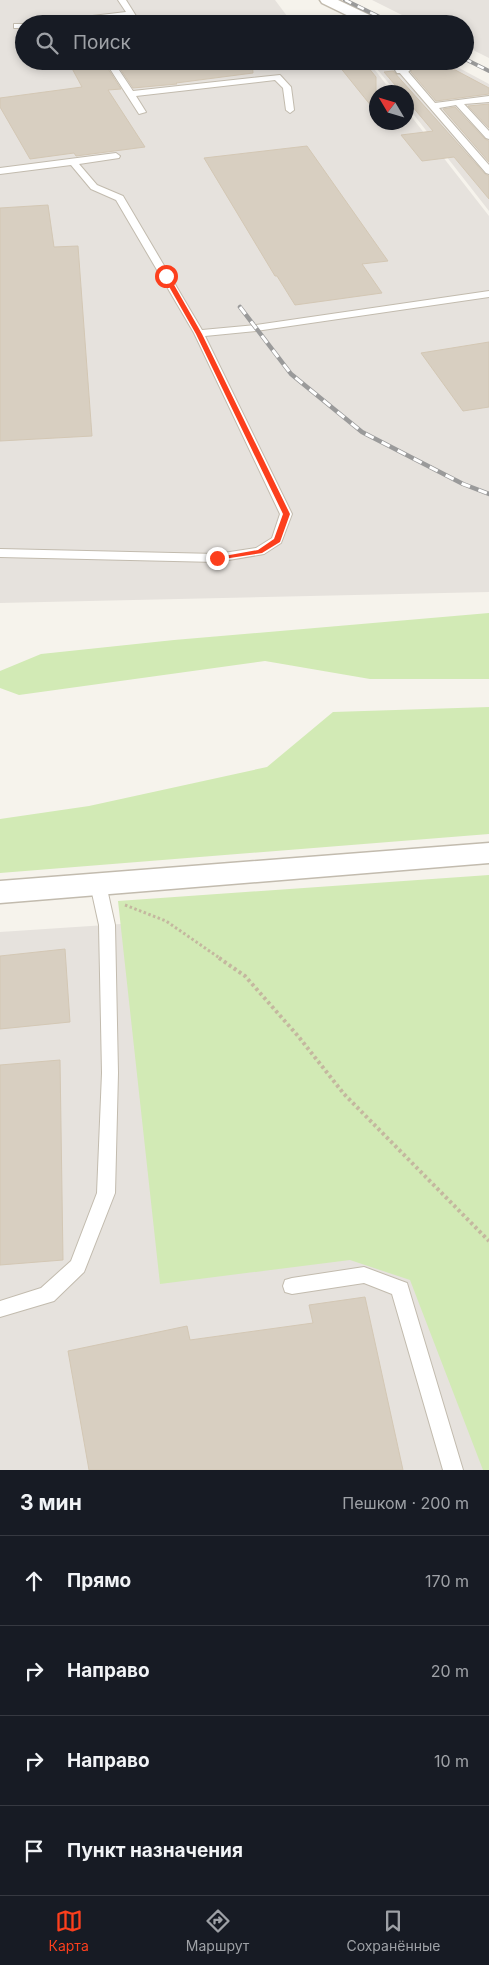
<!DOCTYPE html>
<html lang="ru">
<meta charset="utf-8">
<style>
:root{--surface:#171b24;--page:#242831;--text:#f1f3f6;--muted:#9ea1a6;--line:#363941;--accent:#fc3f1d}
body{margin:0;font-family:Inter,sans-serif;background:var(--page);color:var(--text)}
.compass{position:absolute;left:369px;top:85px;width:45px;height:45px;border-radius:50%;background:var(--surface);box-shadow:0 2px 8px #0003;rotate:308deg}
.stop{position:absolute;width:15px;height:15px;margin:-11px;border:4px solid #fc3f1d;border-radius:50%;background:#fff}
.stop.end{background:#fc3f1d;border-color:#fff;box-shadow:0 1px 5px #0008}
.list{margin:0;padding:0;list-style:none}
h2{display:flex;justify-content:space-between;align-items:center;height:65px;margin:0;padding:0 20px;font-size:21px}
h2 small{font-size:16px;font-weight:400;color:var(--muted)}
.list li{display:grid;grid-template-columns:32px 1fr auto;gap:15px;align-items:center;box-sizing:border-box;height:90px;padding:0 20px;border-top:1px solid var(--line)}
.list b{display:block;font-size:19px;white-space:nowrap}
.list em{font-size:16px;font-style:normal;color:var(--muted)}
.icon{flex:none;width:28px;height:28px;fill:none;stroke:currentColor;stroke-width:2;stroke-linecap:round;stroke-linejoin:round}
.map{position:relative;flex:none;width:489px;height:1470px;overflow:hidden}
.search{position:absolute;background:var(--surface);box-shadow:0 2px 8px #0003;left:15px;right:15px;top:15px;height:55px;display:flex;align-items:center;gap:12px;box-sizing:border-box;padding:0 18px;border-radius:28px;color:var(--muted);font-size:19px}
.sheet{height:425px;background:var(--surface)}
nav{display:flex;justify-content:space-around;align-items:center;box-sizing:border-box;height:70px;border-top:1px solid var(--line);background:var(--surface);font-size:14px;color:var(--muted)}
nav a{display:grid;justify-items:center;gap:2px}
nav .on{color:var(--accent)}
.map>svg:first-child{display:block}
.industrial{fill:#e6e2dd}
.green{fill:#d2eab5}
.building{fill:#d8cfc1;stroke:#d3c7b4}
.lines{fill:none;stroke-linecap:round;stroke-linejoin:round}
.service-casing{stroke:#c2bbae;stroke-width:2}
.minor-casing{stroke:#c2bbae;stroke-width:3}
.path-far1{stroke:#c4b79f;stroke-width:3;stroke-dasharray:2.5 2.5;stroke-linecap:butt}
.path{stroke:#c4b79f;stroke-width:4;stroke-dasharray:3 3;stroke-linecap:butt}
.service{fill:#fff;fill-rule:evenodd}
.minor{fill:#fff;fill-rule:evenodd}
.rail-far1-casing{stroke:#9a9a9a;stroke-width:4}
.rail-casing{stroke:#9a9a9a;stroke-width:4.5}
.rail-far1{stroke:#fff;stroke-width:2.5;stroke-dasharray:7;stroke-linecap:butt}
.rail{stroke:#fff;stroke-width:3;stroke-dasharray:9;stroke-linecap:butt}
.route{fill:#fc3f1d}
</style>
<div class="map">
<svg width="489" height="1470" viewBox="0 0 489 1470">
<rect width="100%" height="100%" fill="#f6f3ec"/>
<path class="industrial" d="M 0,0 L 275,0 L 293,24 L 24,24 L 24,61 L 368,61 L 392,92 L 376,92 L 376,122 L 406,122 L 407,111 L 489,216 L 489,592 L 0,603 Z
M 372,0 L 489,0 L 489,58 L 465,46 L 465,24 L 420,24 Z
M 446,61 L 489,84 L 489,211 L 407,106 L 406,92 L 396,92 L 377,69 Z
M 151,922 L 441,1248 L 489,1470 L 0,1470 L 0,932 Z"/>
<path class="green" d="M 489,613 L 489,679 L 370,679 L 265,661 L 19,695 L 0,688 L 0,671 L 41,654 L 174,640 Z
M 489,707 L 489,834 L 0,873 L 0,819 L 89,806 L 267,767 L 333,712 Z
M 489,875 L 489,1470 L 483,1470 L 410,1280 L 350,1260 L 160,1284 L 118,901 Z"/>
<path class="building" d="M 68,61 L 103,61 L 121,89 L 108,90 L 145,147 L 76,156 L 74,153 L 30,159 L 0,107 L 0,98 L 82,87 Z
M 115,61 L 252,61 L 253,73 L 176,83 L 177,84 L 133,88 Z
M 335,61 L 363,61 L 376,77 L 376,112 Z
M 444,64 L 489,88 L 489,94 L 436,101 L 411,72 L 411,68 L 423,67 L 426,69 Z
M 393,71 L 485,174 L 489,176 L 489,199 L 454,157 L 422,161 L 401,135 L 433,131 L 406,99 L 406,92 L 401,92 L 384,72 Z
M 489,104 L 489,128 L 468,106 Z
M 455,107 L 485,139 L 489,141 L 489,162 L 443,109 Z
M 307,146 L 388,261 L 362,264 L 382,293 L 295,305 L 277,276 L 275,276 L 204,158 Z
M 48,205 L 54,247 L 78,246 L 92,436 L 0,441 L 0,208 Z
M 489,342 L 489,407 L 463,411 L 421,353 Z
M 65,949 L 70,1022 L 0,1029 L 0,956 Z
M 60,1060 L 63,1260 L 0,1265 L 0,1065 Z
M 365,1297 L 403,1470 L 89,1470 L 68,1351 L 187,1326 L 190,1340 L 313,1323 L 309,1305 Z"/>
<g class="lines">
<defs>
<path id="service" d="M 118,0 L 126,0 L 141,24 L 133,24 L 128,16 L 65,24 L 38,24 L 42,22 L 126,12 Z
M 14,24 L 24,24 L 24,28 L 14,28 Z
M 105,61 L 113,61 L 133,91 L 280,75 L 291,87 L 294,110 L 290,113 L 286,110 L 283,88 L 275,80 L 136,96 L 146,112 L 139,114 Z
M 399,68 L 405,68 L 435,103 L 489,96 L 489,102 L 464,104 L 489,131 L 489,139 L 486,138 L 456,105 L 439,108 L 489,165 L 489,174 L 486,173 L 399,72 Z
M 116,153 L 120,156 L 119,158 L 79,164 L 97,185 L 123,196 L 202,330 L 256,325 L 489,291 L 489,297 L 256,331 L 205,336 L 292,514 L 281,543 L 264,554 L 217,562 L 0,557 L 0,549 L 217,554 L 256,548 L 272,538 L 280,514 L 194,333 L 116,200 L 91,189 L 71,165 L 0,174 L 0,168 Z
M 98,879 L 103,880 L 106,884 L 115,925 L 118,1073 L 115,1193 L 84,1272 L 54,1301 L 0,1317 L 0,1301 L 41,1288 L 71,1261 L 97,1193 L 102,1073 L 99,925 L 90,884 L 93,880 Z
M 364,1267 L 407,1283 L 463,1470 L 443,1470 L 392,1294 L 364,1283 L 292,1294 L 285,1292 L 283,1286 L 285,1280 L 292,1278 Z"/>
<path id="minor" d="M 320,0 L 338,0 L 382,21 L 384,24 L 365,24 L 322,3 Z
M 396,61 L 418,61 L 416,64 L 409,67 L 410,70 L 407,73 L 397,73 L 392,65 Z
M 489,843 L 489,863 L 0,903 L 0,881 Z"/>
</defs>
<use href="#service" class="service-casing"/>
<use href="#minor" class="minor-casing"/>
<path class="path-far1" d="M 125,905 L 166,921 L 221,959"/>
<path class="path" d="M 219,958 L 245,976 L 298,1036 L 344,1094 L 489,1241"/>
<use href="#service" class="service"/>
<use href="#minor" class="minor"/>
<defs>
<path id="rail-far1" d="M 345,0 L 394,24
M 465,59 L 489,71"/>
<path id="rail" d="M 240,307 L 291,374 L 362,432 L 463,484 L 489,494"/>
</defs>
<use href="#rail-far1" class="rail-far1-casing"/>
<use href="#rail" class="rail-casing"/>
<use href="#rail-far1" class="rail-far1"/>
<use href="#rail" class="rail"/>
</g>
<path class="route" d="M 166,274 L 169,276 L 202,334 L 290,514 L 280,542 L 262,553 L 217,560 L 213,558 L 258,550 L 274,539 L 283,514 L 196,334 L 163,276 Z"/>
</svg>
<svg class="compass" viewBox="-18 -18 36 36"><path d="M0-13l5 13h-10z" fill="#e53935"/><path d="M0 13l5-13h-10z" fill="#9ea1a6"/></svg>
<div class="stop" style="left:166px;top:276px"></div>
<div class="stop end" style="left:217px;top:558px"></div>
<div class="search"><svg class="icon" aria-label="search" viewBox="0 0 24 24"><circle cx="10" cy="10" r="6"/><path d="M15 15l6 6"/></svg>Поиск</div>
</div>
<section class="sheet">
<h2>3 мин<small>Пешком · 200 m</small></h2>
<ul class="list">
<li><svg class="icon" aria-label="ahead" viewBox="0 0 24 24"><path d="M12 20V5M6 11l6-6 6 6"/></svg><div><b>Прямо</b></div><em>170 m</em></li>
<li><svg class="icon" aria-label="right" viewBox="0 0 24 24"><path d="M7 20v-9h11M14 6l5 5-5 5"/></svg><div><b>Направо</b></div><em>20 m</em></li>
<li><svg class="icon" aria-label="right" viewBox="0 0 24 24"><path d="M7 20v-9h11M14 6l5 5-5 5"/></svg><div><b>Направо</b></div><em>10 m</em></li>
<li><svg class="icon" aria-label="arrive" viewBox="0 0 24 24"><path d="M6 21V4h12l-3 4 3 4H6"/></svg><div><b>Пункт назначения</b></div></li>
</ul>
</section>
<nav>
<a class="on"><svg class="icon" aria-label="map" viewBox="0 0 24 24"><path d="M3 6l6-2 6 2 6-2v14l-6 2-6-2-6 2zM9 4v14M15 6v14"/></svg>Карта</a>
<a><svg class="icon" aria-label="directions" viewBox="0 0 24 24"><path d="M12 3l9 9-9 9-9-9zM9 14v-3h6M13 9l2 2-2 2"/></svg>Маршрут</a>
<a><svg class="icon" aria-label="saved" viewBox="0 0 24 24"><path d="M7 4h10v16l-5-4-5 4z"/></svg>Сохранённые</a>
</nav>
